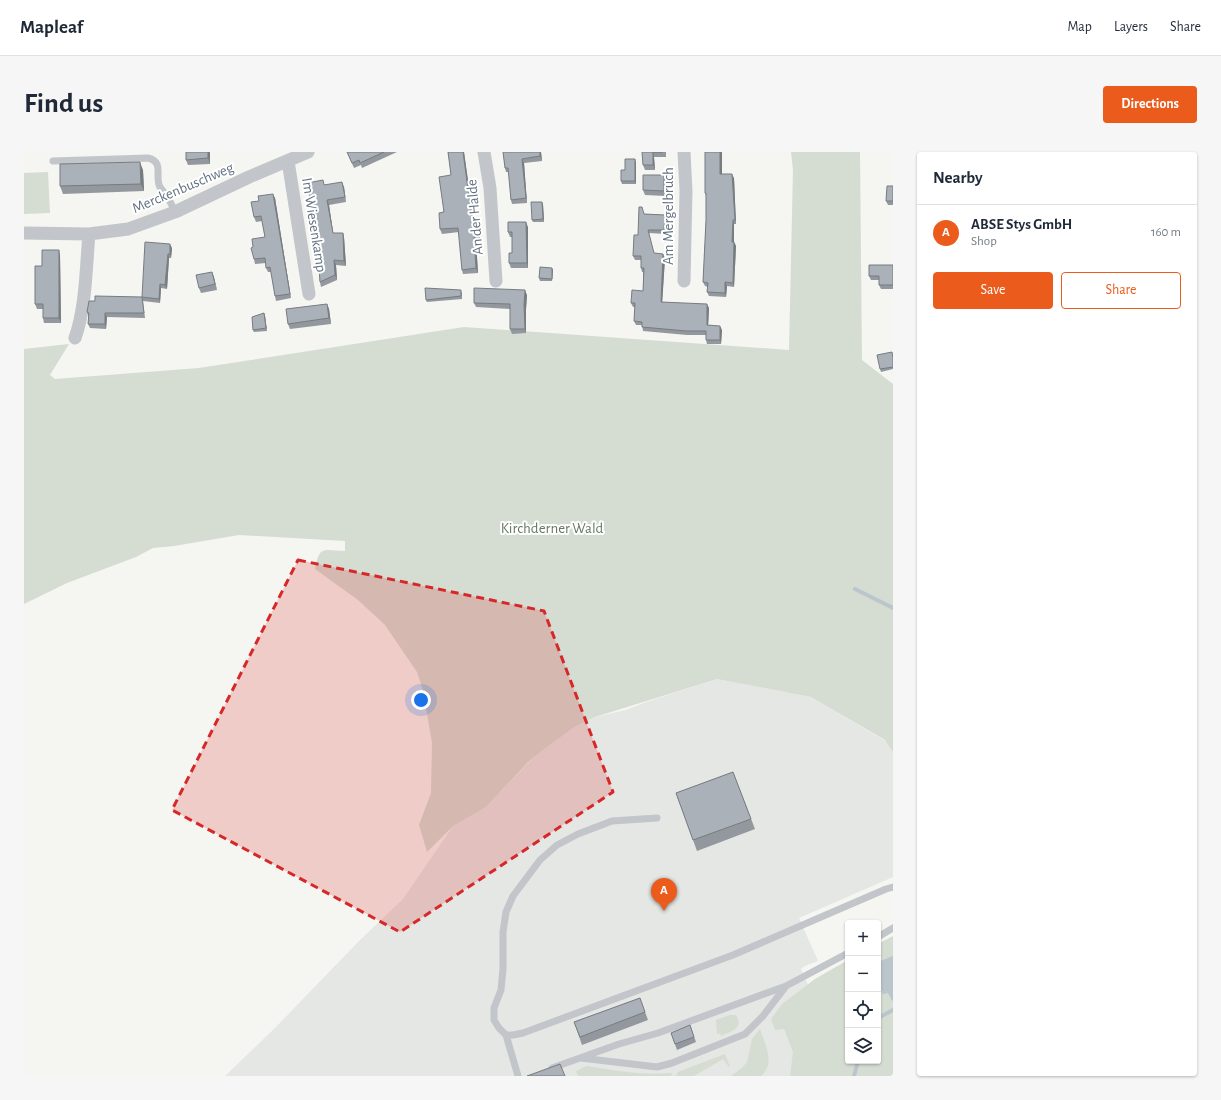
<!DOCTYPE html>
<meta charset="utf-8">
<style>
:root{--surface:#fff;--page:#f6f6f7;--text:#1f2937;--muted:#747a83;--line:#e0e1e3;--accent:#ea5b1c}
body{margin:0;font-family:"Alegreya Sans",sans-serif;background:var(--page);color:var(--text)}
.controls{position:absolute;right:12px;bottom:12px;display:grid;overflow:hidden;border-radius:4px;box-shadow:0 1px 3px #0004}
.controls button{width:36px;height:36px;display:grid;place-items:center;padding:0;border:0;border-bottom:1px solid var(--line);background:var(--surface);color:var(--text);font:20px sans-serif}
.you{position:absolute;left:397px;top:548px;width:14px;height:14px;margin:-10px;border:3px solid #fff;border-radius:50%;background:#1a73e8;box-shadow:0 0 0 6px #1a73e833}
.badge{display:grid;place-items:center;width:26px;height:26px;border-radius:50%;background:var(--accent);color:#fff;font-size:13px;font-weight:700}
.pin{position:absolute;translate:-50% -33px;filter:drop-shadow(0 1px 2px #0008)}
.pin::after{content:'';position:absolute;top:21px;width:14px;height:12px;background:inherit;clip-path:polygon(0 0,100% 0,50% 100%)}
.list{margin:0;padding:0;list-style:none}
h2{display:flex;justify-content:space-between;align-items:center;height:52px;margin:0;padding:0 16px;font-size:17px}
h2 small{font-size:13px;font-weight:400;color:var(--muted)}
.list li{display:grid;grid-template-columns:26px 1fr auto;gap:12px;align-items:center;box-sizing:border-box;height:56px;padding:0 16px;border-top:1px solid var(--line)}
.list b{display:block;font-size:15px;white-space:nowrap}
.list p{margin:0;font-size:13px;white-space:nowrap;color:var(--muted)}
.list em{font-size:13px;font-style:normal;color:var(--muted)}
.actions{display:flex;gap:8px;padding:12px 16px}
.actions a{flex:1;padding:9px 0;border:1px solid var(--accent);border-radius:4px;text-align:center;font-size:14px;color:var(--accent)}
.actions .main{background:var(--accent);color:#fff}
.icon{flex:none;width:22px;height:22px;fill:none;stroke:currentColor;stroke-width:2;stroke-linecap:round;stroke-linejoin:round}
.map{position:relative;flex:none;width:869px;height:924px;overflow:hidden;border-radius:4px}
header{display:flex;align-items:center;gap:24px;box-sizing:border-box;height:56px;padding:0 20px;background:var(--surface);border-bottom:1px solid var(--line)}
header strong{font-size:19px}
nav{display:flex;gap:22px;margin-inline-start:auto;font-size:14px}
.intro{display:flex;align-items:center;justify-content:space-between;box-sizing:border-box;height:96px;padding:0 24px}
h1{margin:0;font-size:28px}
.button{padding:10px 18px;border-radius:4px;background:var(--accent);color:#fff;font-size:14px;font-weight:700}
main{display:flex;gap:24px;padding:0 24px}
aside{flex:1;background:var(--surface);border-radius:4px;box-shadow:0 1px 3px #0004}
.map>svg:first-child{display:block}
.built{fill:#e5e7e4}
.green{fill:#d5dcd2}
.water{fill:#bbc6cc}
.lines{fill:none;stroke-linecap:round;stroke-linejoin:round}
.stream{stroke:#bbc6cc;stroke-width:4}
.lane{stroke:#c2c5c9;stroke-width:7}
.street{stroke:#c2c5c9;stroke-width:13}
.wall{fill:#92989e}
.shaded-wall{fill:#777c81}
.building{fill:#aab1b8;stroke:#777c81}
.marked{fill:#d62828;fill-opacity:0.2;stroke:#d62828;stroke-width:3;stroke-dasharray:8 5;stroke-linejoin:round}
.labels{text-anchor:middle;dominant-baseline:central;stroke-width:4;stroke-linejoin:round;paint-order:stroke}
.street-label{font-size:15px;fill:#637283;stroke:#fff}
.park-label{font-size:15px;fill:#657a62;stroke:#fff}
</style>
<header>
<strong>Mapleaf</strong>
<nav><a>Map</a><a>Layers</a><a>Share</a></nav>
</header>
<div class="intro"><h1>Find us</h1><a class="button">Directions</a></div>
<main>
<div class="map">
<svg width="869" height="924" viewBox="0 0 869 924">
<rect width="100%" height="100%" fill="#f5f5f1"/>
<path class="built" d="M 693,527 L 787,545 L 863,590 L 869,600 L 869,725 L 775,766 L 794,809 L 781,814 L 777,817 L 786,837 L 760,877 L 770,900 L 766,924 L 201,924 L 252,875 L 334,790 L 379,747 L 429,674 L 462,655 L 504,611 L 523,595 L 552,574 L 571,565 L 602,558 L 622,550 Z"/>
<path class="green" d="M 767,0 L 836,0 L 838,208 L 869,232 L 869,600 L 861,588 L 787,545 L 693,527 L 571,565 L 552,574 L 523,595 L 504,610 L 462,655 L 429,674 L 403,700 L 395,673 L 407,641 L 408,591 L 399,538 L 393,520 L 361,473 L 334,448 L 291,417 C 296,393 298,398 321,399 L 321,389 L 215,383 L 150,394 L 129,396 L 112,405 L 43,431 L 0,452 L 0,197 L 45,192 L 26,223 L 31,227 L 175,216 L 440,175 L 765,198 L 769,18 Z
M 24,20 L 26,61 L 0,62 L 0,21 Z
M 869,784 L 869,924 L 766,924 L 769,900 L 760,877 L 751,878 L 747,867 L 758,852 L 791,827 L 824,808 L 824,909 L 854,909 L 854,792 Z
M 706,863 L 712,863 C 720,877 708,879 697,884 L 696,881 L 693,882 L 692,868 Z
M 736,877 C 741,893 752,911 737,924 L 707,924 L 718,916 L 723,910 L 728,887 Z
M 701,902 L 706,915 L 705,915 L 699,907 L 670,924 L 652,924 L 654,920 Z
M 563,914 C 589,918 620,924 647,921 L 648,922 L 647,924 L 554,924 L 552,919 Z"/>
<path class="water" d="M 869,804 L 869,848 L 868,849 L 864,841 L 859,842 L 854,831 L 854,810 Z"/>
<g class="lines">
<path class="stream" d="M 831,437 L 869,456
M 854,866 L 869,858
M 830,924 L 834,909"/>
<path class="lane" d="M 29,9 L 124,6 C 141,10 130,25 136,35 C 138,38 140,40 142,43 C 146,48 148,54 151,60
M 633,666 L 588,669 L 554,682 L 533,693 L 516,708 L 489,744 L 482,760 L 479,780 L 479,817 L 477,838 L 470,856 L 470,868 L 475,876 L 482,883 L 489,883 L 499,881 L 709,803 L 862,737 L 869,735
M 854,785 L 869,776
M 482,883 L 494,924
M 557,906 L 633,915 L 648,911 L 721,882 L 739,864 L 762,834
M 528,916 L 595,892 L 634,881 L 762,834 L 824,801"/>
<path class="street" d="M 460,0 L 466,36 L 472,129
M 264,9 L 285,142
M 0,81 L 65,82 L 104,77 L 151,60 L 225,25 L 284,0
M 660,129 L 662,39 L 660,0
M 51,186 C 62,155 62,115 65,82"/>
</g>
<path class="wall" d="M 162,0 L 186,0 L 186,12 L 164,13 L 162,8 Z
M 323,0 L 373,0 L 338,16 L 337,13 L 330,16 Z
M 424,0 L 440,0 L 450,74 L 453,74 L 455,78 L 456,89 L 452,89 L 454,121 L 439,122 L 438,118 L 435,80 L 418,82 L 416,77 L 427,23 Z
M 479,0 L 517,0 L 518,9 L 500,11 L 503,51 L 488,52 L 487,48 L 485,20 L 482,20 L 481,16 Z
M 618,0 L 642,0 L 642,5 L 630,5 L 631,18 L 621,18 L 619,13 Z
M 698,0 L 698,22 L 710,26 L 712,72 L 710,72 L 710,90 L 712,94 L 710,135 L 703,134 L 702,145 L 685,144 L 683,140 L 684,135 L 681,134 L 679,130 L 682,68 L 682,44 L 681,41 Z
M 612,10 L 612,32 L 598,32 L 597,29 L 601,18 Z
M 119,18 L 120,39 L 39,42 L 36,34 Z
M 640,23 L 642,29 L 642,44 L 621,43 L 619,38 Z
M 301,33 L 320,35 L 322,50 L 305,53 L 309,81 L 319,81 L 320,85 L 322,114 L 312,113 L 313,128 L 297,135 L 296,130 L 292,76 L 291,72 Z
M 869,34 L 869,53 L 864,53 L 862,49 Z
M 251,46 L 267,146 L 252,149 L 251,144 L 247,120 L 244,120 L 242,116 L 242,111 L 231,112 L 230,107 L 229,95 L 241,85 L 238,69 L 232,70 L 230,65 Z
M 519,52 L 520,70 L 509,70 L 508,68 Z
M 620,62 L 641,63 L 642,67 L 642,82 L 625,81 L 630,101 L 641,106 L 638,150 L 685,156 L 684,173 L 698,178 L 697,192 L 683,192 L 682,188 L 682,183 L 663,183 L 619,179 L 618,173 L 612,173 L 610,169 L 611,155 L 609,155 L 607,151 L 619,139 L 619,120 L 618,120 L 617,116 L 617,108 L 611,108 L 609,104 L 614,83 Z
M 504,75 L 504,116 L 487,116 L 485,111 L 488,101 L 488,85 L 486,85 L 484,80 Z
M 148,96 L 147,106 L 145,106 L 143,137 L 137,136 L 136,151 L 119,149 L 121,166 L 83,165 L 82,177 L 66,176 L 64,172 L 64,163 L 63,160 L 71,149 L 118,145 Z
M 36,103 L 37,171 L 20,171 L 19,166 L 19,157 L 13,157 L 11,152 L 18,114 Z
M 869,113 L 869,137 L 857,137 L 855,133 L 855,128 L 847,128 L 845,124 Z
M 529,118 L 528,129 L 516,129 L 515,126 Z
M 188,120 L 193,138 L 177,141 L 175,136 Z
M 438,140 L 438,147 L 403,150 L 402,148 Z
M 503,143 L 502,157 L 502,181 L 488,182 L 486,177 L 486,157 L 452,155 L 450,151 Z
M 303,152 L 305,157 L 307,172 L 266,177 L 264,172 Z
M 240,161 L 241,164 L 243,179 L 230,180 L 229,178 Z
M 869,204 L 869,217 L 857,220 L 856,217 Z
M 709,620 L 731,677 L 673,699 L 652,641 Z
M 616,846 L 624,868 L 558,893 L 550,870 Z
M 666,873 L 672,890 L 653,898 L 647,881 Z"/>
<path class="shaded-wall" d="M 184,0 L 186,0 L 186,12 L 184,6 Z
M 439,0 L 440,0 L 451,78 L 449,74 Z
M 516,0 L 517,0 L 518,9 L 516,4 Z
M 629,0 L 630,5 L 631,18 L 629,13 Z
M 696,0 L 698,0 L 698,26 L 696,22 Z
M 498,7 L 500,11 L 503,51 L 502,46 Z
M 611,7 L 612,10 L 612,32 L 611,29 Z
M 116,10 L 119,18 L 120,39 L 117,32 Z
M 708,22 L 710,26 L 712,72 L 711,68 Z
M 640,23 L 642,29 L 642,44 L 640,39 Z
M 318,30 L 320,35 L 322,50 Z
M 249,42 L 251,46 L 267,146 L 266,142 Z
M 303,48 L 305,53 L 310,86 L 309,81 Z
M 518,50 L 519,52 L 520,70 L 519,67 Z
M 641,63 L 642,67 L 642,82 L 640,78 Z
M 709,68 L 710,72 L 710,94 L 708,90 Z
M 502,70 L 504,75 L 504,116 L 503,111 Z
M 453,74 L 455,78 L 456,89 L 454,84 Z
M 319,81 L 320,85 L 322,114 L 320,109 Z
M 450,85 L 452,89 L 454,121 L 452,116 Z
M 710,90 L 712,94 L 710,135 L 709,131 Z
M 146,92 L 148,96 L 147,106 L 146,102 Z
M 35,98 L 36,103 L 37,171 L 35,166 Z
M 144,102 L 145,106 L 143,137 L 141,133 Z
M 639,102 L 641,106 L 638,154 L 637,150 Z
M 310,108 L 312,113 L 313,128 L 311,123 Z
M 528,116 L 529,118 L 528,129 Z
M 188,120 L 190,125 L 193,138 L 191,132 Z
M 701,130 L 703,134 L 702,145 L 701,141 Z
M 136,132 L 137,136 L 136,151 L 135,147 Z
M 501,138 L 503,143 L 502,157 L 502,181 L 501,177 L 500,153 Z
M 303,152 L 305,157 L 307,172 L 305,166 Z
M 683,152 L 685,156 L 684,177 L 683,173 Z
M 81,161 L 83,165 L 82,177 L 81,172 Z
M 240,161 L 241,164 L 243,179 L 242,176 Z
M 696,174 L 698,178 L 697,192 L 696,188 Z"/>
<path class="building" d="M 162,0 L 184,0 L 184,6 L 162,8 Z
M 323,0 L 360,0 L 336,11 L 335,8 L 328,11 Z
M 424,0 L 439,0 L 449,74 L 453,74 L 454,84 L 450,85 L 452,116 L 438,118 L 434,76 L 416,77 L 415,61 L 420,60 L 415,25 L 427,23 Z
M 479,0 L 516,0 L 516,4 L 498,7 L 502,46 L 487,48 L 484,16 L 481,16 Z
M 618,0 L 639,0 L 629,0 L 629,13 L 619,13 Z
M 681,0 L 696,0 L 696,22 L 708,22 L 711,68 L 709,68 L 708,90 L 710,90 L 709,131 L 701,130 L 701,141 L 683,140 L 684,131 L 679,130 L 682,68 L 682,41 L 681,41 Z
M 601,7 L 611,7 L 611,29 L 597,29 L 597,18 L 601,18 Z
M 116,10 L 117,32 L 36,34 L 36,12 Z
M 619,23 L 640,23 L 640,39 L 619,38 Z
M 299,28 L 300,33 L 318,30 L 321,45 L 303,48 L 309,81 L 319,81 L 320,109 L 310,108 L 311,123 L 296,130 L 292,72 L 291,72 L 283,31 Z
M 863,34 L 869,34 L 869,49 L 862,49 Z
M 249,42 L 266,142 L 251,144 L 246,115 L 242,116 L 241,106 L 230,107 L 227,96 L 229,95 L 228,87 L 241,85 L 237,64 L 230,65 L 227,50 L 235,49 L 234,44 Z
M 507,50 L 518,50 L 519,67 L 508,68 Z
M 615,55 L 618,55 L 620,62 L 641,63 L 640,78 L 624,78 L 630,101 L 639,102 L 637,150 L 683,152 L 683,173 L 696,174 L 696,188 L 682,188 L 682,179 L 662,179 L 618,175 L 618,170 L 610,169 L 611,151 L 607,151 L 608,138 L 619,139 L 620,116 L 617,116 L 617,104 L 609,104 L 610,83 L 614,83 Z
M 484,70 L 502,70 L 503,111 L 485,111 L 485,101 L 488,101 L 488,80 L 484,80 Z
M 121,90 L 146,92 L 146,102 L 144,102 L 141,133 L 136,132 L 135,147 L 118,145 Z
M 18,98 L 35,98 L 35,166 L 19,166 L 19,152 L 11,152 L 11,114 L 18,114 Z
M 845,113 L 869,113 L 869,133 L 855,133 L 855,124 L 845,124 Z
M 516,115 L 528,116 L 528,127 L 515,126 Z
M 188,120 L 191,132 L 175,136 L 172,123 Z
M 401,136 L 437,138 L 437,144 L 402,148 Z
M 450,136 L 501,138 L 500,153 L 501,177 L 486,177 L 486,152 L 450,151 Z
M 71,144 L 118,145 L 120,161 L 81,161 L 81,172 L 64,172 L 65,161 L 63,160 L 65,149 L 71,149 Z
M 303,152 L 305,166 L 264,172 L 262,157 Z
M 240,161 L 242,176 L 229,178 L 228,165 Z
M 868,200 L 869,206 L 869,215 L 856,217 L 853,203 Z
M 709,620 L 727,667 L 669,688 L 652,641 Z
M 616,846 L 621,860 L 556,885 L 550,870 Z
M 666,873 L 670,885 L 651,892 L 647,881 Z
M 536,912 L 541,924 L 503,924 Z"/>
<path class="marked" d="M 274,408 L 520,459 L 589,640 L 376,780 L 148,658 Z"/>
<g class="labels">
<g class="street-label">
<text transform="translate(159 36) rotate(-23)">Merckenbuschweg</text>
<text transform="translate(644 64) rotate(-90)">Am Mergelbruch</text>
<text transform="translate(451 65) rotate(-95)">An der Halde</text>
<text transform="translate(290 73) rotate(81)">Im Wiesenkamp</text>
</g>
<g class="park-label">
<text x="528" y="376">Kirchderner Wald</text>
</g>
</g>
</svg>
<div class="controls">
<button>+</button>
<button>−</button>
<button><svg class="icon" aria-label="locate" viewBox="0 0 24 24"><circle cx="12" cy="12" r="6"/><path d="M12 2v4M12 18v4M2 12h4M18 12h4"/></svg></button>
<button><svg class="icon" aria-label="layers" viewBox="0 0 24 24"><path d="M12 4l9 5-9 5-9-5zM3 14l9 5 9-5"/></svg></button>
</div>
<div class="you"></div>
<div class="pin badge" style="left:640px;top:759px">A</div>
</div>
<aside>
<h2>Nearby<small></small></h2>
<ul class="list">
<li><span class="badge">A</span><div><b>ABSE Stys GmbH</b><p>Shop</p></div><em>160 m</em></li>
</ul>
<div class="actions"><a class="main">Save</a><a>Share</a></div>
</aside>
</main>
